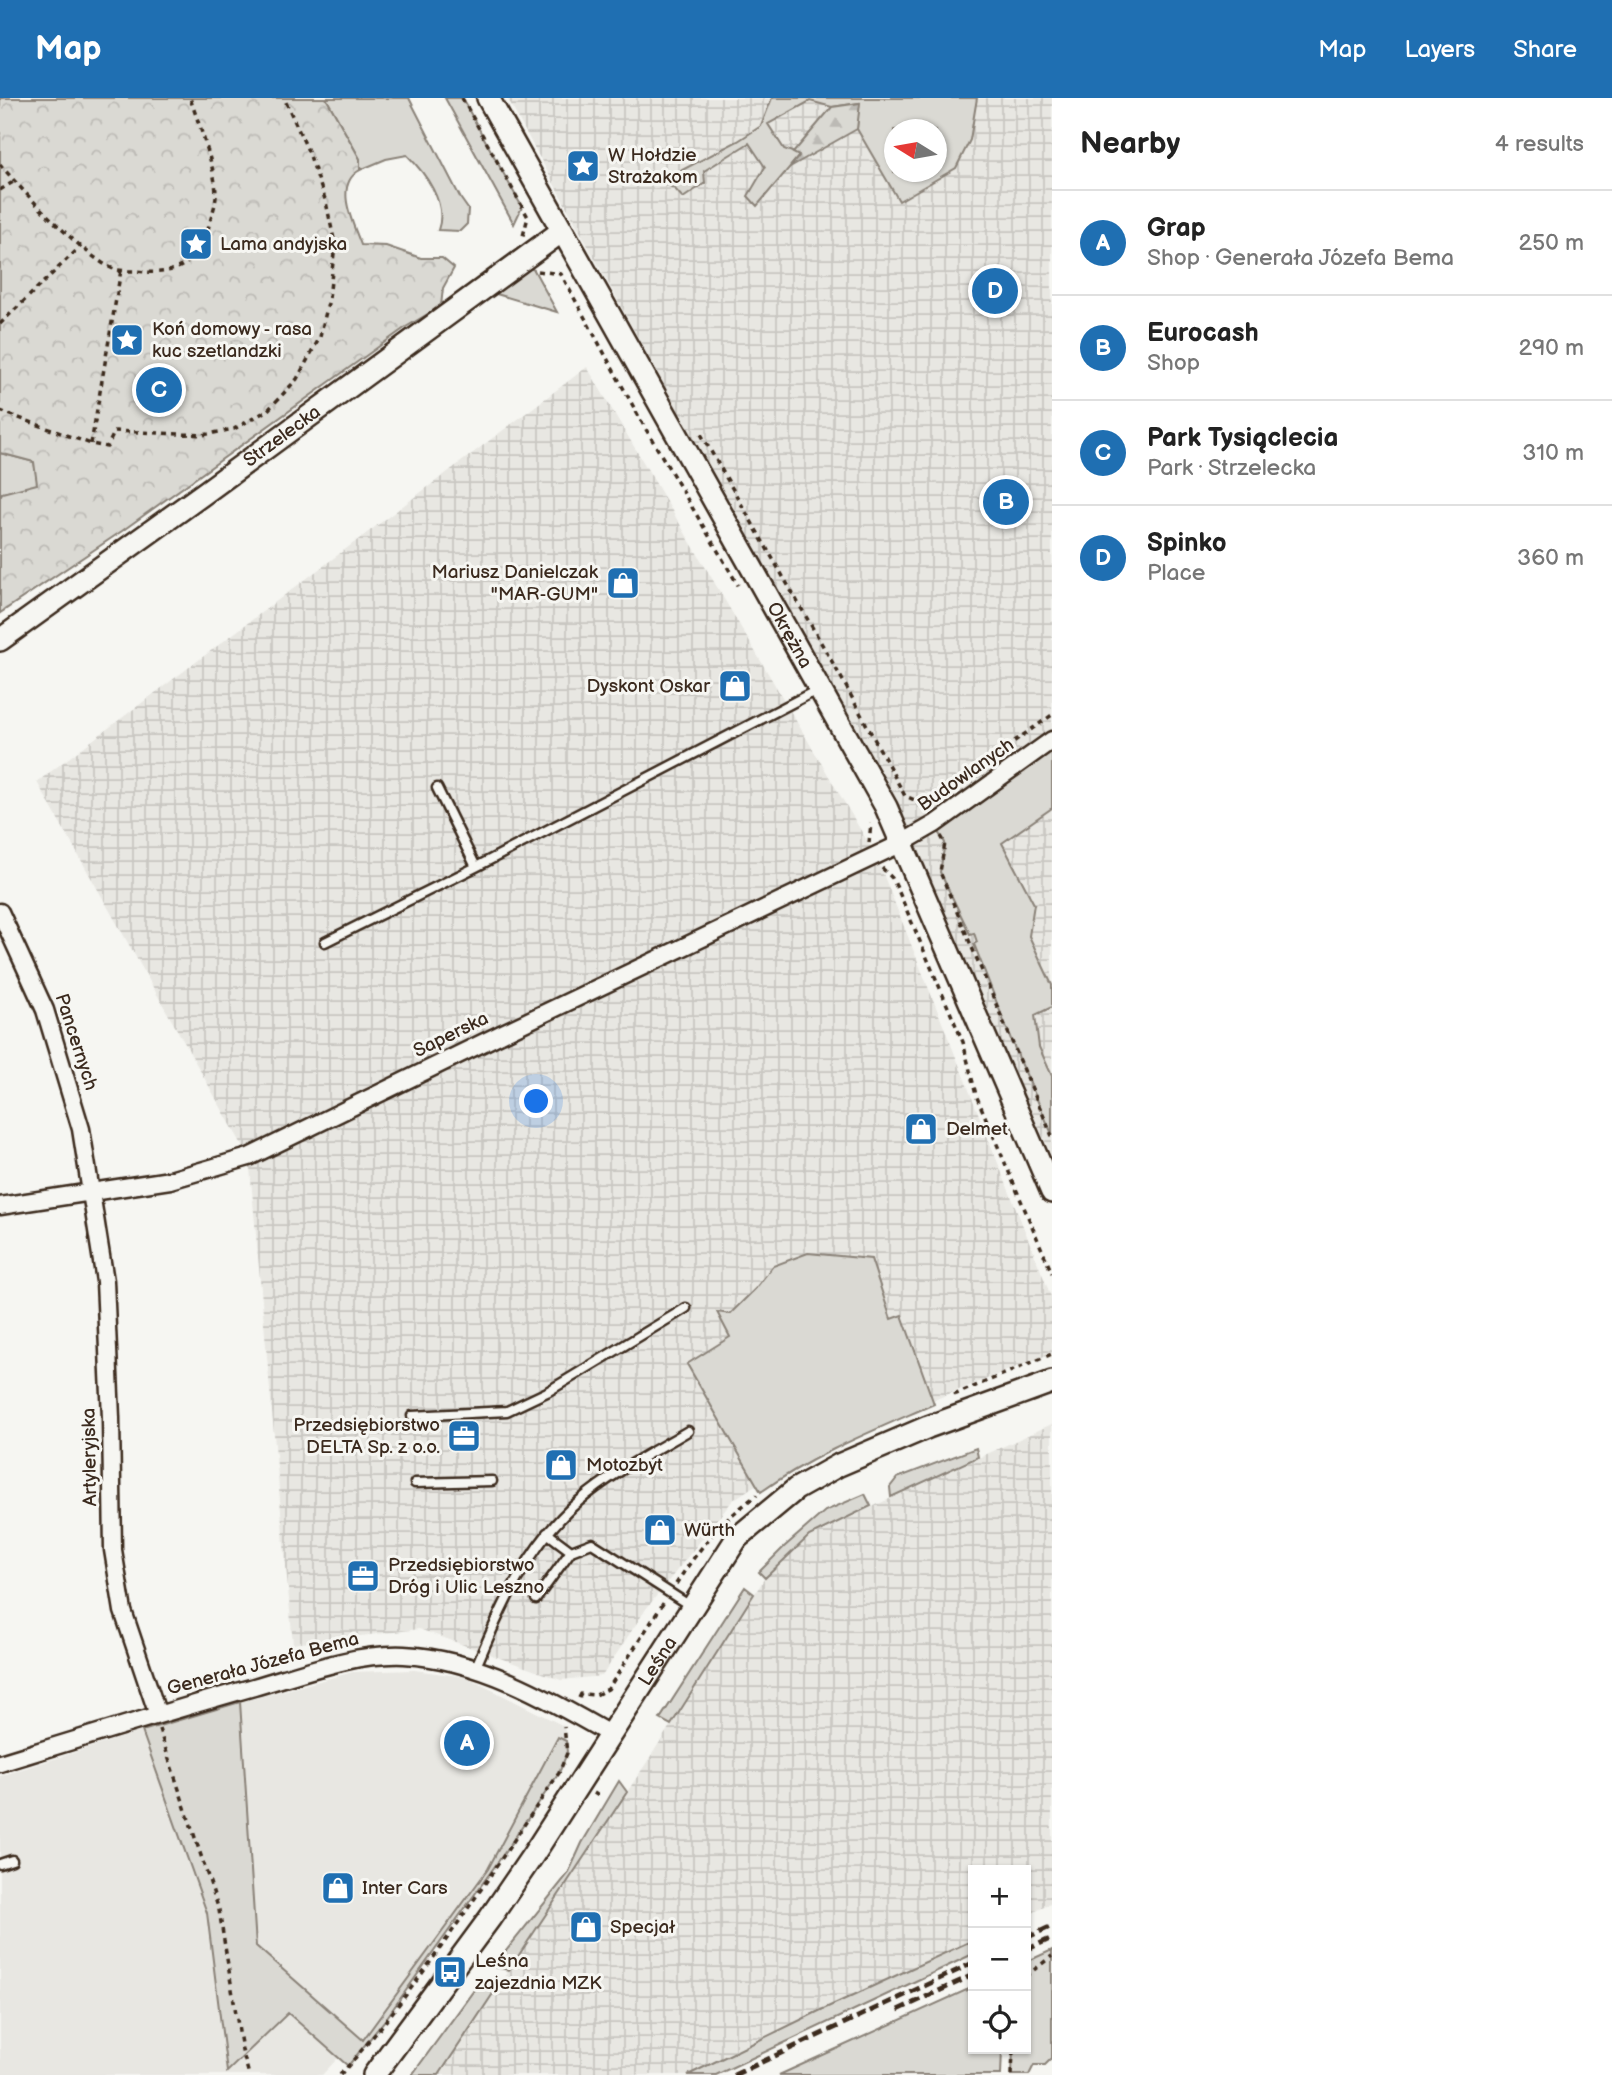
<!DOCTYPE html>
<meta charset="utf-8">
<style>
:root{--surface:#fff;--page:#f6f6f6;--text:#222;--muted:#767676;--line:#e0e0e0;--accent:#1f6fb2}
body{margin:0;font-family:"Balsamiq Sans",sans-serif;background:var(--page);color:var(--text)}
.controls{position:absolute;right:21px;bottom:21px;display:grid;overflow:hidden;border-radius:0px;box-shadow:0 2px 5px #0004}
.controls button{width:63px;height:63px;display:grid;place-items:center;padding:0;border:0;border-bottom:2px solid var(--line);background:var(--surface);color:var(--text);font:35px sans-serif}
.compass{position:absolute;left:884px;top:21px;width:63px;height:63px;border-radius:50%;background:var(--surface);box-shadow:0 2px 5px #0004;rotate:281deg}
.you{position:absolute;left:537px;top:1004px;width:24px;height:24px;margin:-18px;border:5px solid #fff;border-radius:50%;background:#1a73e8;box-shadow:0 0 0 10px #1a73e833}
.badge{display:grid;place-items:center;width:46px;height:46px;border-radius:50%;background:var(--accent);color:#fff;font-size:23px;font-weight:700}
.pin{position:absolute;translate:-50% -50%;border:4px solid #fff;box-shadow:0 2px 7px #0006}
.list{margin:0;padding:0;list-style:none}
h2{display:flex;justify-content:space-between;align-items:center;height:91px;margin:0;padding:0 28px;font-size:30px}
h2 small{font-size:23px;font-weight:400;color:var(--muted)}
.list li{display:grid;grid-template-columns:46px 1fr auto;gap:21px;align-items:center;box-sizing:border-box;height:105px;padding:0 28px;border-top:2px solid var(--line)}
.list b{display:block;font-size:26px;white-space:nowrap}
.list p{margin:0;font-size:23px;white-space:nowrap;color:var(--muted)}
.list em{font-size:23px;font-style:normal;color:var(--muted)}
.icon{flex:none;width:38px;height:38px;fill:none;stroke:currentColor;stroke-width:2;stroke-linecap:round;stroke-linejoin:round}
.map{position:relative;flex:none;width:1052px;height:1977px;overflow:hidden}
header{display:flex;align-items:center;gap:42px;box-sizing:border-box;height:98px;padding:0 35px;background:var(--accent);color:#fff}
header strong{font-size:33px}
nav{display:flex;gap:38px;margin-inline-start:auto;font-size:24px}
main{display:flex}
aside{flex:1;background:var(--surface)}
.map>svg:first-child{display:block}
.built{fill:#e8e7e2}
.industrial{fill:url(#industrial-grid);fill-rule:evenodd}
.green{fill:#dad9d3;stroke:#8a8278;stroke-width:2;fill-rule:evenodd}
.forest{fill:url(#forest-firs);stroke:#8a8278;stroke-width:2}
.park{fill:url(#park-crowns);stroke:#8a8278;stroke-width:2}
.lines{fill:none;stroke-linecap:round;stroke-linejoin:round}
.lane-casing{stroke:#3b2a1e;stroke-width:13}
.street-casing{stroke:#3b2a1e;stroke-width:21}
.secondary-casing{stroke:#3b2a1e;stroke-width:26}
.path{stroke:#3b2a1e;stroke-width:3.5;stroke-dasharray:5 5;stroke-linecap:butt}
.lane{stroke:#f6f6f2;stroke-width:8}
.street{stroke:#f6f6f2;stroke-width:16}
.secondary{stroke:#f6f6f2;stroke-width:21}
.rail{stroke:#3b2a1e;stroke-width:5;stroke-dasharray:10 5;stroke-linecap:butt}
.labels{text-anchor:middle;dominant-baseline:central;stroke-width:6;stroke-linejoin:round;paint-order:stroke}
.poi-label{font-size:19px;fill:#3b2a1e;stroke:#f6f6f2;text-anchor:start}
.street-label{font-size:19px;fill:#3b2a1e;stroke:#f6f6f2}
</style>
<header>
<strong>Map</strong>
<nav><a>Map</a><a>Layers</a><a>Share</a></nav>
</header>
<main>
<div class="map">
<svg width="1052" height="1977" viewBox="0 0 1052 1977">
<defs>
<pattern id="industrial-grid" width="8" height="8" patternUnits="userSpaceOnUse" patternTransform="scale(1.75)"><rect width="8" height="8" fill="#e8e7e2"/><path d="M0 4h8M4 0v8" fill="none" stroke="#c8c6c1"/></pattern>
<pattern id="forest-firs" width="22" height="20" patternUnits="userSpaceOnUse" patternTransform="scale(1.75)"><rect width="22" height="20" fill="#dad9d3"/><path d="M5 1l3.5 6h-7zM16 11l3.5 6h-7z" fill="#bcbab5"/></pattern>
<pattern id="park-crowns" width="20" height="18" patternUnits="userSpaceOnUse" patternTransform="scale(1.75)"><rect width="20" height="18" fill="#dad9d3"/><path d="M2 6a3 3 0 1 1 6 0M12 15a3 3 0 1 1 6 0" fill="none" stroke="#bcbab5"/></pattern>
</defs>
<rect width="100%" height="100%" fill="#f6f6f2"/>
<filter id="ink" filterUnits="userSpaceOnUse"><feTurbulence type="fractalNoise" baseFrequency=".0143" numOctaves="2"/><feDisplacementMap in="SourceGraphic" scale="14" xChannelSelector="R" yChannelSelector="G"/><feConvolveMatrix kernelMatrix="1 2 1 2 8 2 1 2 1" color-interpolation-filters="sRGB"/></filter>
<g filter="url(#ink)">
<path class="built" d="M 414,1572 L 466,1579 L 564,1628 L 566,1643 L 558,1639 L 488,1771 L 363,1943 L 256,1848 L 240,1604 L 353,1574 Z
M 142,1633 L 207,1815 L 227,1973 L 288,1915 L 338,1960 L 322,1977 L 0,1977 L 0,1678 Z"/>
<path class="industrial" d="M 507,0 L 1052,0 L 1052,1058 L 915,758 L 894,707 ZM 894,32 L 936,32 L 936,74 L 894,74 Z
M 587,269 L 876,758 L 1052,1201 L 1052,1255 L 808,1352 L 733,1402 L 646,1511 L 602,1578 L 561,1582 L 419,1531 L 293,1546 L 249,1059 L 37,684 Z
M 1052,1326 L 1052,1805 L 1026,1818 L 1026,1772 L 973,1772 L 973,1842 L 819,1913 L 688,1977 L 439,1977 L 647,1664 L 768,1475 L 809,1438 Z"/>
<path class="green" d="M 326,0 L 409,0 L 461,101 L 468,111 L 467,126 L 460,133 L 438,132 C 448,105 425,75 407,57 L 386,61 L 360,72 L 360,61 Z
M 445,0 L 462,0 L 522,109 L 514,126 Z
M 772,0 L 977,0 L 970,42 L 956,70 L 899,103 L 857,31 L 859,5 L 832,9 L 810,3 L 768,26 L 784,51 L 800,57 L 757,108 L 748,98 L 765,69 L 749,45 L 704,73 L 705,85 L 683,100 L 675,91 L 661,83 L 738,43 L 761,28 ZM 894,32 L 936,32 L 936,74 L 894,74 Z
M 524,162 L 530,170 L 534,172 L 557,214 L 483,192 Z
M 0,355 L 34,364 L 38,387 L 2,395 L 0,399 Z
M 1052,642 L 1052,710 L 1002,745 L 1034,806 L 1029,838 L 1052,887 L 1052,909 L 1035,917 L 1039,949 L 1052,978 L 1052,1036 L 1012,944 L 974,846 L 977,844 L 974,835 L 970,836 L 940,774 L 945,745 L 935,726 Z
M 808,1155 L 871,1161 L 891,1221 L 902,1217 L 934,1306 C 875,1332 814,1356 761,1394 L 687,1266 L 730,1239 L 717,1214 L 730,1216 L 755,1191 L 773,1168 Z
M 976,1350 L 978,1359 L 891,1399 L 890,1389 L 897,1380 Z
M 865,1396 L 871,1408 L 809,1438 L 765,1480 L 759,1474 L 784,1449 L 825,1413 Z
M 745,1489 L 754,1496 L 671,1627 L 660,1621 Z
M 240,1604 L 256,1848 L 363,1942 L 488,1771 L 558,1639 L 566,1643 L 567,1655 L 559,1675 L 505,1754 L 385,1922 L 348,1968 L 288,1915 L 227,1974 L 207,1815 L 142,1633 Z
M 619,1683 L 627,1694 L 509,1872 L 493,1869 L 568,1776 L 582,1745 Z
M 973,1842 L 973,1856 L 716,1977 L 688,1977 L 819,1913 Z
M 1052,1852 L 1052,1960 L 1045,1967 L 1034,1967 L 1029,1977 L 1012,1977 L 1013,1951 L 1026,1951 L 1026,1864 Z
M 480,1884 L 494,1894 L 439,1977 L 412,1977 Z
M 973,1889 L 973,1951 L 1002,1951 L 1001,1977 L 779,1977 Z"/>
<path class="forest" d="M 860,5 L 857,31 L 790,69 L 799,58 L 793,55 L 832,9 Z"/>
<path class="park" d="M 0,0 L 326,0 L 360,61 L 360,72 C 333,87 353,125 361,147 L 386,148 L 421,160 L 442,160 L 454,170 L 443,190 L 441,208 L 406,229 L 122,433 L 0,515 L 0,399 L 2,395 L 37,386 L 34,364 L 0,355 Z"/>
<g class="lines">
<defs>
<path id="lane" d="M 437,690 L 476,769
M 325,844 L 476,769 L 817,592
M 412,1318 L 507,1313 L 547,1294 L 686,1210
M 415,1385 L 492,1383
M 547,1435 L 571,1453 L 592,1445 L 692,1509
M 536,1501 L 571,1453
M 475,1571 C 500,1512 528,1446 579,1403 C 612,1375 651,1355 688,1333
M 0,1766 L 12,1762"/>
<path id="street" d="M 0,814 L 45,912 L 81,1031 L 105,1183 L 111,1320 L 113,1452 L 123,1513 L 158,1617
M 0,1108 L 170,1082 L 249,1059 L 505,934 L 902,745 L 935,726 L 1052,642
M 0,1665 C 85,1639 169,1613 254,1589 C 303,1575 354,1555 404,1557 C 479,1561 547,1600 611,1637"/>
<g id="secondary">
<path id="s1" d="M 488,0 L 886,709 L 1052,1094"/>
<path id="s2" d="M 0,542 L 203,396 L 562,133"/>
<path id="s3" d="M 374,1977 L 490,1820 L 533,1757 L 737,1440 L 796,1391 L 839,1367 L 928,1329 L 1052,1284"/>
</g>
</defs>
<use href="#lane" class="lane-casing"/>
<use href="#street" class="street-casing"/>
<use href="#secondary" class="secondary-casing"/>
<path class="path" d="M 462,0 L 528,119 L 523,138
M 0,66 C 19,90 88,162 114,171 C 121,173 129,173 136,173 C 178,179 199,165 210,124 C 212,116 216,106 216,98 C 216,70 199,27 190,0
M 0,92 L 13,84
M 538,173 L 561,176 L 644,328 L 738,487
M 0,226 L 81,148
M 0,313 L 91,346 L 107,349 L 115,333 L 203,337 L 234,331 L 268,312 L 297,281 L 320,239 L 329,201 L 335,146 L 326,104 L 309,55 L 284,0
M 701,336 L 842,581 L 905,698 L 924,706 L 927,713
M 91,346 L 121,172
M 924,706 L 1052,617
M 941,738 L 945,745 L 940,774 L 1052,1038
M 869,745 L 871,725
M 882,770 L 892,780 L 898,792 L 963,944 L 976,997 L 1052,1175
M 954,1297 L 1052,1256
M 676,1486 C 700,1449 721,1423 757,1397
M 579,1600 L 581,1596 L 596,1597 L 608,1591 L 664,1504
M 159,1631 L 219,1812 L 242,1952 L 249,1977
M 594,1695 L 602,1700
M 1026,1878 L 1052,1858
M 340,1977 C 423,1885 489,1778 559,1675 L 567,1655 L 564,1629
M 1012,1977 L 1013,1951"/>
<use href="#lane" class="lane"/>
<use href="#street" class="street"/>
<use href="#secondary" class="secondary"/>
<path class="rail" d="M 1026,1840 L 1052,1828
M 1026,1852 L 1052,1840
M 898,1912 L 973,1877
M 734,1977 L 973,1865"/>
</g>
</g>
<defs>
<symbol id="sight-square" viewBox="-11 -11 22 22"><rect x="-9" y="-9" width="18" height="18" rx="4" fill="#1f6fb2" stroke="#f6f6f2"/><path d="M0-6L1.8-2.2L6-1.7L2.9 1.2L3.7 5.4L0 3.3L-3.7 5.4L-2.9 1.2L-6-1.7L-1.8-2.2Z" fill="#fff"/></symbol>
<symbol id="shop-square" viewBox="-11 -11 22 22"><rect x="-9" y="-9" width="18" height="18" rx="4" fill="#1f6fb2" stroke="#f6f6f2"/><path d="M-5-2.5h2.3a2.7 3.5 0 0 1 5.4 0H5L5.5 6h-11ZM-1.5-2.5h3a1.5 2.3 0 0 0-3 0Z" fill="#fff"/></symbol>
<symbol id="office-square" viewBox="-11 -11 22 22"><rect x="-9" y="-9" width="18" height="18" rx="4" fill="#1f6fb2" stroke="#f6f6f2"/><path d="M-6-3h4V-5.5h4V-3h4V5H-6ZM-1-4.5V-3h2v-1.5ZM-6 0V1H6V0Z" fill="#fff"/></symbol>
<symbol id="bus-square" viewBox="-11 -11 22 22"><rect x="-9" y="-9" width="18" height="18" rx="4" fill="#1f6fb2" stroke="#f6f6f2"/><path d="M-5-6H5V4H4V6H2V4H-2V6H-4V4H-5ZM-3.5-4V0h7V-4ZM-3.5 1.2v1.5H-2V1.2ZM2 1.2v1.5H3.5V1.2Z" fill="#fff"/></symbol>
</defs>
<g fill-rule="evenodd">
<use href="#sight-square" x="564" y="49" width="38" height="38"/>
<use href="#sight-square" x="177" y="127" width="38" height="38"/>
<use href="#sight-square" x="108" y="223" width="38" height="38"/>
<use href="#shop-square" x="604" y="466" width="38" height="38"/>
<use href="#shop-square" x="716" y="569" width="38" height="38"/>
<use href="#shop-square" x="902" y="1012" width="38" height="38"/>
<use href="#office-square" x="445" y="1319" width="38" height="38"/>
<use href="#shop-square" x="542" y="1348" width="38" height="38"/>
<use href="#shop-square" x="641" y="1413" width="38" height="38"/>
<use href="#office-square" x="344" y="1459" width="38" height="38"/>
<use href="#shop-square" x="319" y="1771" width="38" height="38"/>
<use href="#shop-square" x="567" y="1810" width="38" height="38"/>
<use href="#bus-square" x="431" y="1855" width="38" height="38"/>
</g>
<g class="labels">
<g class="poi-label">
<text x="608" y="57">W Hołdzie<tspan x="608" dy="22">Strażakom</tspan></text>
<text x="220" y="146">Lama andyjska</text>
<text x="152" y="231">Koń domowy - rasa<tspan x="152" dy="22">kuc szetlandzki</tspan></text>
<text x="598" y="474" text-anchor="end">Mariusz Danielczak<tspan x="598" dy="22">"MAR-GUM"</tspan></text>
<text x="710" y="588" text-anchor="end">Dyskont Oskar</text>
<text x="946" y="1031">Delmet</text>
<text x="440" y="1327" text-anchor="end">Przedsiębiorstwo<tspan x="440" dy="22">DELTA Sp. z o.o.</tspan></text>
<text x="586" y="1367">Motozbyt</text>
<text x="684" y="1432">Würth</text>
<text x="388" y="1467">Przedsiębiorstwo<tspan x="388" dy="22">Dróg i Ulic Leszno</tspan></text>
<text x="362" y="1790">Inter Cars</text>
<text x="610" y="1829">Specjał</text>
<text x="475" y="1863">Leśna<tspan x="475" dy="22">zajezdnia MZK</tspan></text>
</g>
<g class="street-label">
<text stroke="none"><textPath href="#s2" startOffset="348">Strzelecka</textPath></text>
<text stroke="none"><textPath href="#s1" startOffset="616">Okrężna</textPath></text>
<text transform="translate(966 677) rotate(-35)">Budowlanych</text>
<text transform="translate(451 937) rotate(-26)">Saperska</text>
<text transform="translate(76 944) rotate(72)">Pancernych</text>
<text transform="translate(90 1359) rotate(-91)">Artyleryjska</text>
<text stroke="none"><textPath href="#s3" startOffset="502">Leśna</textPath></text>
<text transform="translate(263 1566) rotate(-15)">Generała Józefa Bema</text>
</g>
</g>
</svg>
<div class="controls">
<button>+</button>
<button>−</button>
<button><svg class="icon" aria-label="locate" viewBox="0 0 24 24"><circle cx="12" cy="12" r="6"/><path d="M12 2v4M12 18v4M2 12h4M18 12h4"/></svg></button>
</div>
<svg class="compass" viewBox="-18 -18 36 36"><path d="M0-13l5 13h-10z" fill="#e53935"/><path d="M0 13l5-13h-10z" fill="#767676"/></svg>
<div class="you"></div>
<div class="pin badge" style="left:467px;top:1645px">A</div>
<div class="pin badge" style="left:1006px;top:404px">B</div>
<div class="pin badge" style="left:159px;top:292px">C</div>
<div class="pin badge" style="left:995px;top:193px">D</div>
</div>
<aside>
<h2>Nearby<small>4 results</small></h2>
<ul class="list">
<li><span class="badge">A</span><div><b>Grap</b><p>Shop · Generała Józefa Bema</p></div><em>250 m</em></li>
<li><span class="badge">B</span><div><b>Eurocash</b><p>Shop</p></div><em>290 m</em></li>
<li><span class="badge">C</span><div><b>Park Tysiąclecia</b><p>Park · Strzelecka</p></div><em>310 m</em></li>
<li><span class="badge">D</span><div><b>Spinko</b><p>Place</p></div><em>360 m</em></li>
</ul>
</aside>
</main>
